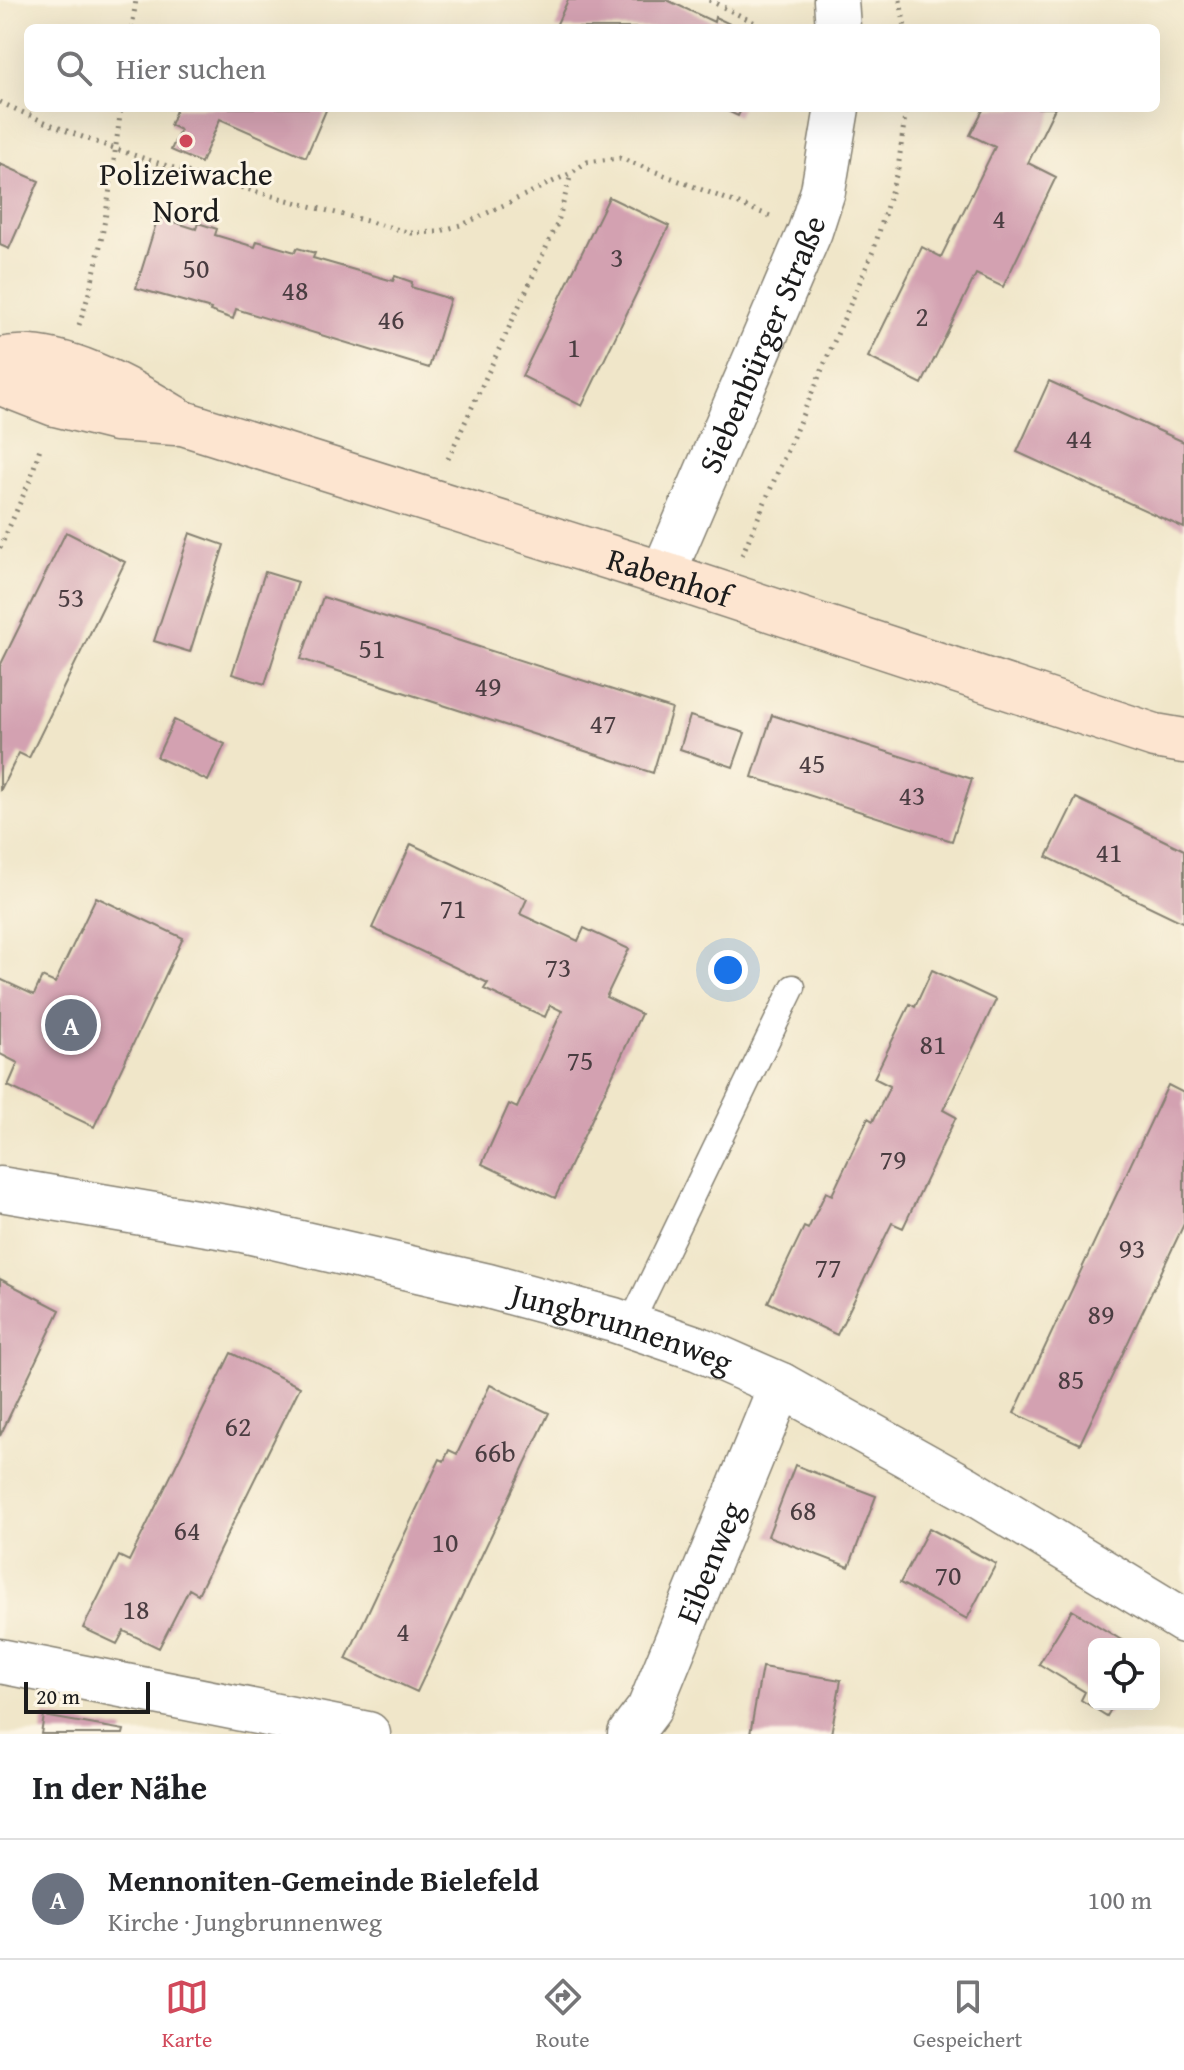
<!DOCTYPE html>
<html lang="de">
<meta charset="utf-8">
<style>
:root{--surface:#fff;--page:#f6f6f6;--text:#202124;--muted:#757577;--line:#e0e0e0;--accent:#d1495b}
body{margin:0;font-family:"Gentium Book Plus",serif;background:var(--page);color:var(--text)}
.controls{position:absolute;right:24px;bottom:24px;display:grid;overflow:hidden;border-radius:12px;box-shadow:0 8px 32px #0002}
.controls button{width:72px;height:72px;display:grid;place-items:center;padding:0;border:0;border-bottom:2px solid var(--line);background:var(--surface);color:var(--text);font:40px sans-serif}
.scale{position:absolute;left:24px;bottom:20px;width:126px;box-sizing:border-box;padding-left:8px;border:4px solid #1c1c1c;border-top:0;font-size:22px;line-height:28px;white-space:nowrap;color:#1c1c1c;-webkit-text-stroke:6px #fcf5e5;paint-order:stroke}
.you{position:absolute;left:728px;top:970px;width:28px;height:28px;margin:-20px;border:6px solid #fff;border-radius:50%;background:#1a73e8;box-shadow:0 0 0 12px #1a73e833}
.badge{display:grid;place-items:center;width:52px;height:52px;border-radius:50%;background:var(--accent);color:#fff;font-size:26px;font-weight:700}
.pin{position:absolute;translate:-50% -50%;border:4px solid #fff;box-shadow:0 2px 8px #0006}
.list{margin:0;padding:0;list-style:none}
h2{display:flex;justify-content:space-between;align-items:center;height:104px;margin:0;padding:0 32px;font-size:34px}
h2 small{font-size:26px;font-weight:400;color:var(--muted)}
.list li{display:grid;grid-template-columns:52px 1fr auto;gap:24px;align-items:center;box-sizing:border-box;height:120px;padding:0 32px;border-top:2px solid var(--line)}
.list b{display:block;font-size:30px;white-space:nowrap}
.list p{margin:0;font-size:26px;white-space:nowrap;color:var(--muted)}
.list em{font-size:26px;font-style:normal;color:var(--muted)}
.icon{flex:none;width:44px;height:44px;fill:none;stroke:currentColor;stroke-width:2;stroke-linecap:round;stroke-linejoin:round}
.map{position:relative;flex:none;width:1184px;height:1734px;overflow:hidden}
.search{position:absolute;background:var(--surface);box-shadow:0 8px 32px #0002;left:24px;right:24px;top:24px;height:88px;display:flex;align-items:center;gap:20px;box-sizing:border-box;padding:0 28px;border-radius:12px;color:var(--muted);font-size:30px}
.sheet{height:224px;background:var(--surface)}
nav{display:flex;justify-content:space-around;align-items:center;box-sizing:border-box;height:112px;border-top:2px solid var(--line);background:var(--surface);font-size:22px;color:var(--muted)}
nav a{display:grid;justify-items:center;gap:4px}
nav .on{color:var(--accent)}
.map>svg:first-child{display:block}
.building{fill:#d3a1b1}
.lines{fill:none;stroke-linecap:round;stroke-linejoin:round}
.lane-casing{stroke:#868172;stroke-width:27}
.street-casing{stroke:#868172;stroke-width:47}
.secondary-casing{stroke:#868172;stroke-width:47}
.path{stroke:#868172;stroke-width:5;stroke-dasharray:2 6;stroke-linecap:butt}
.lane{stroke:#fff;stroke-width:24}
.street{stroke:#fff;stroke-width:44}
.secondary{stroke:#fde5d0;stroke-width:44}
.poi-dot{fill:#d1495b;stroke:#fcf5e5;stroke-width:3}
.labels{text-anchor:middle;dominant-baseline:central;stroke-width:6;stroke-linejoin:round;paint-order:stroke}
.number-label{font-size:28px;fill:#4a3d41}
.poi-label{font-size:32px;fill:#1c1c1c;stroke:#fcf5e5}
.street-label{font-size:32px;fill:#1c1c1c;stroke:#fcf5e5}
</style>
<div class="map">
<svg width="1184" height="1734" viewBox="0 0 1184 1734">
<rect width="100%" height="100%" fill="#fcf5e5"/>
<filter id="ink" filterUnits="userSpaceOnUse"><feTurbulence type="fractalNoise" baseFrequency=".0125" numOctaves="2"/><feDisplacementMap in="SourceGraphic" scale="16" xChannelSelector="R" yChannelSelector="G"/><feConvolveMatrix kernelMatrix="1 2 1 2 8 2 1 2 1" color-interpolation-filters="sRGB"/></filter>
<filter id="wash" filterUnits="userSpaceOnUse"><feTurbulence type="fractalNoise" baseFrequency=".006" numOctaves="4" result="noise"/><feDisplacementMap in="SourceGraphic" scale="32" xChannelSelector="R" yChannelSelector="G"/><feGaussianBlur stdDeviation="1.8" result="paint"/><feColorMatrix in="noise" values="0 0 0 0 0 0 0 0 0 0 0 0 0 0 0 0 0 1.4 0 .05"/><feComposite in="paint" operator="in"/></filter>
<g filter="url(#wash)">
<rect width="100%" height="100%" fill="#f0e6c9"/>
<g id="blocks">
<path class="building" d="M 568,0 L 667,0 L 714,22 L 715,17 L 732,25 L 731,28 L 555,28 Z
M 177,108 L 327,108 L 306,157 L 220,119 L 201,163 L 171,150 L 180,130 L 170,125 Z
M 721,108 L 742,108 L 738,116 Z
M 984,108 L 1055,108 L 1028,163 L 1056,177 L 1003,287 L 976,274 L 922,384 L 868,357 L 922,247 L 941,257 L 995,147 L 970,135 Z
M 0,164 L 39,181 L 9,249 L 0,245 Z
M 609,197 L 669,226 L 582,406 L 522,376 Z
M 158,217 L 196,229 L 198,223 L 217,229 L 215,235 L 255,247 L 257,241 L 295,252 L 297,248 L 315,253 L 313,258 L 393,281 L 395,276 L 412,282 L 411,287 L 450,299 L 429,368 L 236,309 L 233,319 L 210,311 L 211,309 L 136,288 Z
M 1049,381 L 1184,442 L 1184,528 L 1017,452 Z
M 66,532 L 125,562 L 29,758 L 19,753 L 0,791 L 0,666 Z
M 190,533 L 224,545 L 190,652 L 154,641 Z
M 265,572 L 298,582 L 265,684 L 232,674 Z
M 323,597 L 672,709 L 653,773 L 301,659 Z
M 772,715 L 972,779 L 952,841 L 752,777 Z
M 690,716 L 745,733 L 733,767 L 680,749 Z
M 174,720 L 225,744 L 208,781 L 157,757 Z
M 1076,798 L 1184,850 L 1184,923 L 1047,857 Z
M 411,844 L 527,899 L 520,914 L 578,941 L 584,928 L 629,949 L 606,997 L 641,1014 L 555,1198 L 482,1164 L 509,1104 L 517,1108 L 562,1011 L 550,1005 L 545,1017 L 484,989 L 488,983 L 372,928 Z
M 96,897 L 183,938 L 94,1127 L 8,1086 L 18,1063 L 0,1054 L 0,979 L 34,995 L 42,977 L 55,983 Z
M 932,970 L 996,1000 L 943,1110 L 956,1117 L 903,1228 L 892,1223 L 837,1335 L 768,1302 L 804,1227 L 808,1229 L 826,1192 L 832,1195 L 868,1118 L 873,1121 L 890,1086 L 874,1078 L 910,1004 L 915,1007 Z
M 1168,1085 L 1184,1093 L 1184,1224 L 1080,1444 L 1014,1413 Z
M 0,1279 L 60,1310 L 0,1436 Z
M 231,1353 L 300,1387 L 198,1594 L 189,1589 L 159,1648 L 124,1631 L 117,1644 L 83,1628 L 119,1556 L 129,1561 Z
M 490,1385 L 549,1413 L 417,1692 L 346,1659 L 440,1459 L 444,1461 L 449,1450 L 457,1454 Z
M 795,1465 L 876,1496 L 849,1567 L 768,1536 Z
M 929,1528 L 996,1564 L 967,1619 L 900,1583 Z
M 1072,1610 L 1128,1644 L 1094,1644 L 1094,1704 L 1114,1704 L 1107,1716 L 1081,1700 L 1085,1692 L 1039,1664 Z
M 762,1667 L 841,1680 L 831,1734 L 750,1734 Z
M 44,1716 L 124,1730 L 123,1734 L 41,1734 Z"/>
</g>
</g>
<g filter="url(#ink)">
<use href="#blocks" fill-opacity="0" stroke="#868172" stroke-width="2"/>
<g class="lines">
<defs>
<path id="lane" d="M 630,1325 L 793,987"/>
<g id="street">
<path d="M 836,0 L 838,28"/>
<path id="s1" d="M 663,574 L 810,231 L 823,191 L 837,108"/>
<path id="s2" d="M 0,1189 L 243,1230 L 488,1286 L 614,1320 L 699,1349 L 781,1385 L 967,1489 L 1184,1621"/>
<path d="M 0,1661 L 368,1734"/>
<path id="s3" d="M 630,1734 L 649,1709 L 781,1385"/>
</g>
<g id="secondary">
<path id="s4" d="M 0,360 C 60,347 133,393 183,423 L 663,574 L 1155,736 L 1184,741"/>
<path d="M 0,380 L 4,384 L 55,404 L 116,419 L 176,423"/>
</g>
</defs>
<use href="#lane" class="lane-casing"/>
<use href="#street" class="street-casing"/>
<use href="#secondary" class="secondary-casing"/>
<path class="path" d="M 709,0 L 765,28
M 900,0 L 905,28
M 132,28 L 136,0
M 0,102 C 130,164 273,195 411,233 L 437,232 L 464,224 L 571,173 L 587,162 L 620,158 L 770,216
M 79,325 C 103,255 111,181 121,108
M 448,459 L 558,222 L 571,174
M 0,548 L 30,480 L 41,445
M 742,555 L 874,249 L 898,169 L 906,108"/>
<use href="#lane" class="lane"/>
<use href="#street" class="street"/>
<use href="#secondary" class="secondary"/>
</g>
</g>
<circle class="poi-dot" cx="186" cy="141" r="8"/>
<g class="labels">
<g class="number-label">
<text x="999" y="217">4</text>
<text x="617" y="256">3</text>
<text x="196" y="267">50</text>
<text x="295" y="289">48</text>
<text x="922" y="315">2</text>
<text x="391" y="318">46</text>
<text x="574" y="346">1</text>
<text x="1079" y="437">44</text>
<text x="71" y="596">53</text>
<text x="372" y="647">51</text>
<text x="488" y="685">49</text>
<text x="603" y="722">47</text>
<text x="812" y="762">45</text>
<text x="912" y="794">43</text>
<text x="1109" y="851">41</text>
<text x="453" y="907">71</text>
<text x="558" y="966">73</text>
<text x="933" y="1043">81</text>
<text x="580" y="1059">75</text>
<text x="893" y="1158">79</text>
<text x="1132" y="1247">93</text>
<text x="828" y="1266">77</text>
<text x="1101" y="1313">89</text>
<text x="1071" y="1378">85</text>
<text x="238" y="1425">62</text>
<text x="495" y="1451">66b</text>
<text x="803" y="1509">68</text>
<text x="187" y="1529">64</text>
<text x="445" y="1541">10</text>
<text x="948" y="1574">70</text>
<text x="136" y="1608">18</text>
<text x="403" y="1630">4</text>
</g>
<g class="poi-label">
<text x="186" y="173">Polizeiwache<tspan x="186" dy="37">Nord</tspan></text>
</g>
<g class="street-label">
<text stroke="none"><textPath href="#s1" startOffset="250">Siebenbürger Straße</textPath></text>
<text stroke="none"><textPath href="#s4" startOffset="708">Rabenhof</textPath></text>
<text stroke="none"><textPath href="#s2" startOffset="638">Jungbrunnenweg</textPath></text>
<text stroke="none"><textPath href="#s3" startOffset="190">Eibenweg</textPath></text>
</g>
</g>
</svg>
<div class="controls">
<button><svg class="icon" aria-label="locate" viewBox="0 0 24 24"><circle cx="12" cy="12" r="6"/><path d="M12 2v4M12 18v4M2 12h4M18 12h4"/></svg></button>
</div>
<div class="scale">20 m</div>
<div class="you"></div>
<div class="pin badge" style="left:71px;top:1025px;background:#6b7280">A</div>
<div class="search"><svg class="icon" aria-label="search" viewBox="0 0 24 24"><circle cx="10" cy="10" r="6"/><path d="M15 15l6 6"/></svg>Hier suchen</div>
</div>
<section class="sheet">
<h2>In der Nähe<small></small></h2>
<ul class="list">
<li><span class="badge" style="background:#6b7280">A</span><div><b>Mennoniten-Gemeinde Bielefeld</b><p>Kirche · Jungbrunnenweg</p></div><em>100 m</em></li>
</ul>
</section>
<nav>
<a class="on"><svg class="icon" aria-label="map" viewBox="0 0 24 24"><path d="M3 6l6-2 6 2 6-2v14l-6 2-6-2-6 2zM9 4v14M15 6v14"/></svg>Karte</a>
<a><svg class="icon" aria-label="directions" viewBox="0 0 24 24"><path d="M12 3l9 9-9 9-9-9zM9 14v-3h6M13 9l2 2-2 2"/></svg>Route</a>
<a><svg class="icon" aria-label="saved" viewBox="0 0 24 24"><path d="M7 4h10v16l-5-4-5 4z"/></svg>Gespeichert</a>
</nav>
